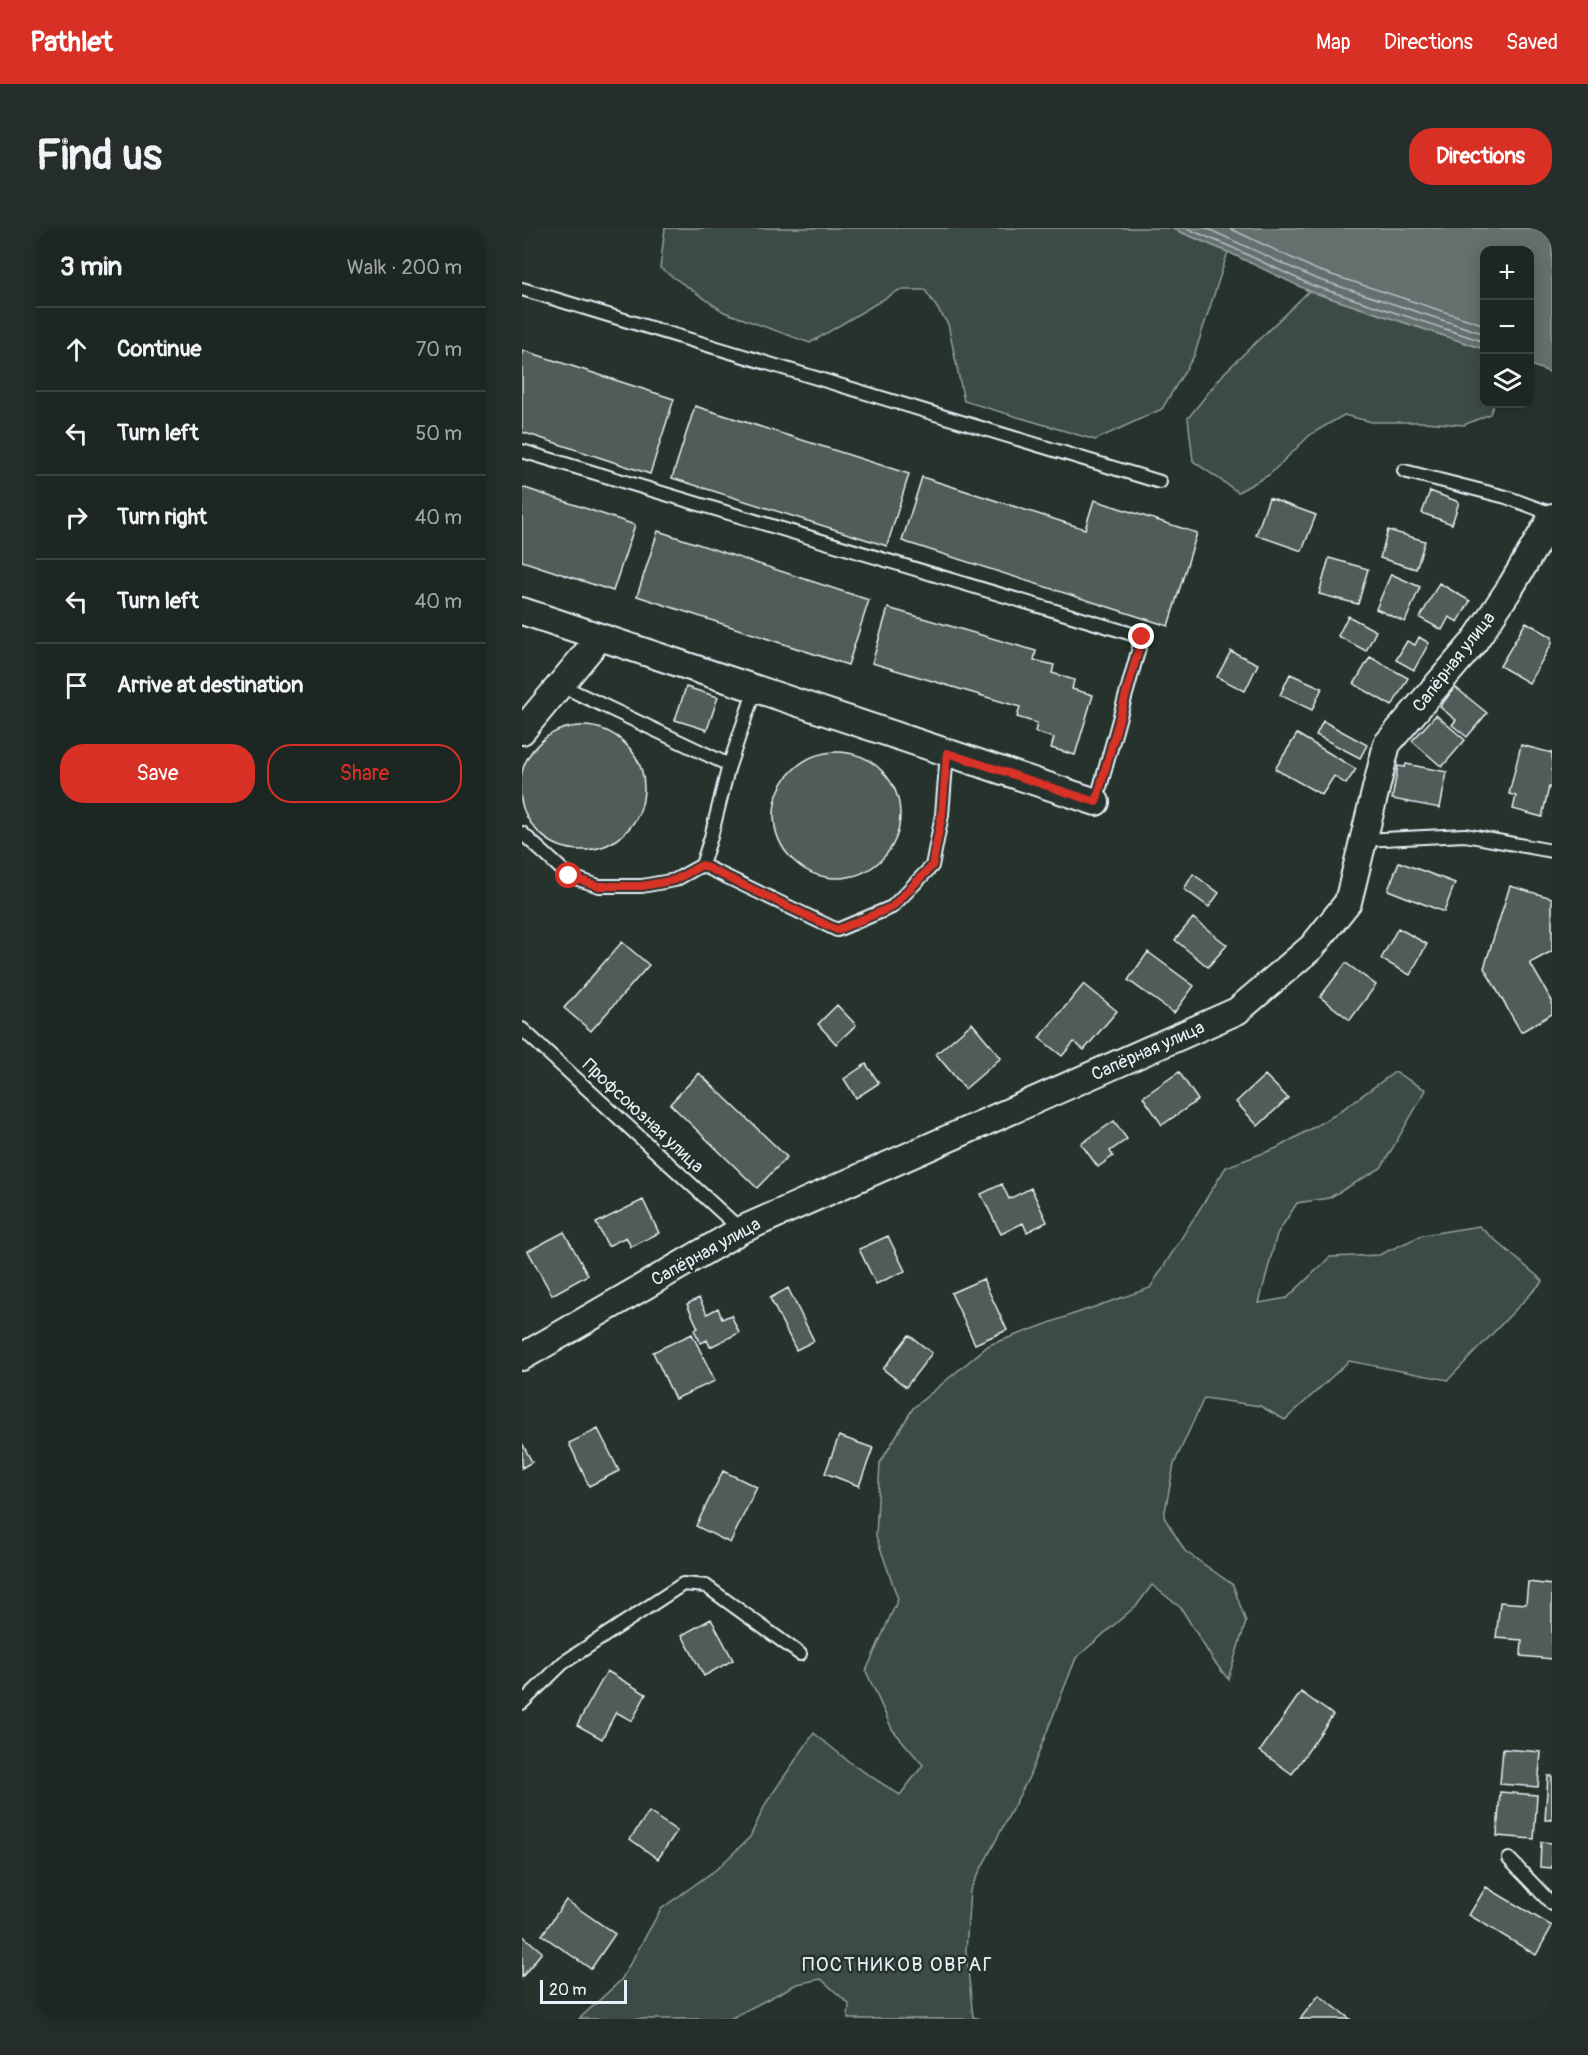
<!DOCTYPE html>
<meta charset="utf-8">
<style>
:root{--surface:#1c2622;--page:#252e2a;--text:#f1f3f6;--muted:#a0a5a5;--line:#3a4340;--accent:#d93025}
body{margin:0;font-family:Pangolin,sans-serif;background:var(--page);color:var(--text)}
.controls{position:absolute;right:18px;top:18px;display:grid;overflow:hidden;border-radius:12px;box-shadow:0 3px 15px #0003}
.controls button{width:54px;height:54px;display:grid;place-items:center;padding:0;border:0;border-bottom:2px solid var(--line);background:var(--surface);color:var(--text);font:30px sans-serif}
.scale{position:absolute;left:18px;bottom:15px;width:87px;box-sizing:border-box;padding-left:6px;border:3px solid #e8f1f8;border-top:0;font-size:16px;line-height:21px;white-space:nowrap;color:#e8f1f8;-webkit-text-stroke:4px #26332d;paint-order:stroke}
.stop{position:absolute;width:18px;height:18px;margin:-14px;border:4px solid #d93025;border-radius:50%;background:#fff}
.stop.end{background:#d93025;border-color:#fff;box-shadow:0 2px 6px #0008}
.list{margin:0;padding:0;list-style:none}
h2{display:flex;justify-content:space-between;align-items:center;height:78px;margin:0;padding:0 24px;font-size:26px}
h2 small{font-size:20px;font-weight:400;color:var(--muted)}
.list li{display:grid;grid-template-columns:39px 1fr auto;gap:18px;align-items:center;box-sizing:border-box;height:84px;padding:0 24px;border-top:2px solid var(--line)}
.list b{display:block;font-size:22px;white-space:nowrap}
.list em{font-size:20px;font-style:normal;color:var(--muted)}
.actions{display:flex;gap:12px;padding:18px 24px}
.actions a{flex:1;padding:14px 0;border:2px solid var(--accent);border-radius:24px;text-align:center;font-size:21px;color:var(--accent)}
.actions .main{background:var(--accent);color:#fff}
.icon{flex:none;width:33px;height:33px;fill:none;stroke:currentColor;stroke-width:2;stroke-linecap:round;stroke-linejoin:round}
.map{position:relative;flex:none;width:1030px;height:1791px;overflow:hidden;border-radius:24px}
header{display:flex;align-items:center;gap:36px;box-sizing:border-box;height:84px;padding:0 30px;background:var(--accent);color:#fff}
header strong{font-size:28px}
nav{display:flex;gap:33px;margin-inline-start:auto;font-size:21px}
.intro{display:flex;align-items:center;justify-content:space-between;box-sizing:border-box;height:144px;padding:0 36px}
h1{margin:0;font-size:42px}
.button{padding:15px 27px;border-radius:24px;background:var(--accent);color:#fff;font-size:21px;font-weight:700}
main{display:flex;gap:36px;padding:0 36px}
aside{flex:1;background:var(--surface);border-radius:24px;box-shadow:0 3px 15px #0003}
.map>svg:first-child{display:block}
.green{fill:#3e4b47;stroke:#939ea0;stroke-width:1.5}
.water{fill:#636f6d;stroke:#98a3a5;stroke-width:1.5}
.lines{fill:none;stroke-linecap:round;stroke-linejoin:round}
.shore{stroke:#b3bdc0;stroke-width:1.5}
.building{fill:#505c59;stroke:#e8f1f8;stroke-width:1.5}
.service-casing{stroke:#e8f1f8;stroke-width:16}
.minor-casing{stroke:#e8f1f8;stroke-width:30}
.service{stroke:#26332d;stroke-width:12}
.minor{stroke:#26332d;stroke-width:26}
.route{stroke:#d93025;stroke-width:8}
.labels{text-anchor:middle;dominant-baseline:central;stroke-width:5;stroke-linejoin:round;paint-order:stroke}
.street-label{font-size:18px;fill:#e8f1f8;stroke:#26332d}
.neighbourhood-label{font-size:20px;letter-spacing:1.5px;fill:#e8f1f8;stroke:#26332d}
</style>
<header>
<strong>Pathlet</strong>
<nav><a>Map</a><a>Directions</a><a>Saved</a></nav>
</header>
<div class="intro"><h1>Find us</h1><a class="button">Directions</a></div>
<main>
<aside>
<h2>3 min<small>Walk · 200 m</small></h2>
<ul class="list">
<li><svg class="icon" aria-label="ahead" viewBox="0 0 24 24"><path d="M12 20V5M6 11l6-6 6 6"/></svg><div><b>Continue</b></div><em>70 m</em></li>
<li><svg class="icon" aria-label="left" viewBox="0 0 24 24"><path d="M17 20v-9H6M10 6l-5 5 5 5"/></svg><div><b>Turn left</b></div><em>50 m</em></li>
<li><svg class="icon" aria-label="right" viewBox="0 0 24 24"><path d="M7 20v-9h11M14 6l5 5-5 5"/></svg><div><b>Turn right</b></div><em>40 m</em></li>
<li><svg class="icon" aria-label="left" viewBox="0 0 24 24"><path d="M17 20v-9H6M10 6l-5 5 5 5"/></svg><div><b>Turn left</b></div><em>40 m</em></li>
<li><svg class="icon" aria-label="arrive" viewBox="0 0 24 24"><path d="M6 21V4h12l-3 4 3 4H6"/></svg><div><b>Arrive at destination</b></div></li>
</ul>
<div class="actions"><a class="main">Save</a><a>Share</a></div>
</aside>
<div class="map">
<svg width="1030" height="1791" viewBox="0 0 1030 1791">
<rect width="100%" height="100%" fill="#26332d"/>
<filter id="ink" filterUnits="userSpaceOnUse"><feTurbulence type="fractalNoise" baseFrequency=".0167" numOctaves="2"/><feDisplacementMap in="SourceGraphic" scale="12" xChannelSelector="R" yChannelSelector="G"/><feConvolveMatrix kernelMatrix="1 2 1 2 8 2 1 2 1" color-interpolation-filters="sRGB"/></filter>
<g filter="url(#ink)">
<path class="green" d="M 143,0 L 649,0 L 706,24 L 672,128 L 640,181 L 573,212 L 442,173 L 426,96 L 403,62 L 377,62 L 288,115 L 202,84 L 138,40 Z
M 787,63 L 962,121 L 963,176 L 972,176 L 968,186 L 942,197 L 902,194 L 850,194 L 822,187 L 789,206 L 747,247 L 716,264 L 671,233 L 666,190 L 703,144 Z
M 873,844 L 904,862 L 859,940 L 807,970 L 775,975 L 755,1006 L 737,1075 L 765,1070 L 808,1029 L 857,1027 L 901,1007 L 957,998 L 1021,1053 L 926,1152 L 827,1133 L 763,1192 L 738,1178 L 682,1170 L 652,1236 L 642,1289 L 663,1323 L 711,1357 L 724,1394 L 706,1451 L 691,1432 L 659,1380 L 630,1357 L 615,1377 L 554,1430 L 507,1549 L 448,1662 L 444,1723 L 451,1789 L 459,1791 L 326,1791 L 327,1776 L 299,1751 L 275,1756 L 208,1791 L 57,1791 L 99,1752 L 139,1681 L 196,1640 L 228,1609 L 244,1575 L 292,1505 L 331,1537 L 378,1567 L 401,1537 L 370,1501 L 344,1443 L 376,1371 L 354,1308 L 358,1235 L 391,1180 L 467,1117 L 549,1087 L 628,1060 L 704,939 L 755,920 L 811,888 Z"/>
<path class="water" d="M 649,0 L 1030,0 L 1030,145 L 1008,137 L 1008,22 L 963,22 L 962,121 L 787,63 L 706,24 Z"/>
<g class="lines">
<path class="shore" d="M 664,0 L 709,19 L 789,57 L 963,114
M 684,0 L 792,50 L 963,106
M 707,0 L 795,42 L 963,97"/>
</g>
<path class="building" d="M 0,122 L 152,171 L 128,246 L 0,204 Z
M 173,178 L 387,246 L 365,318 L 150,250 Z
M 400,249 L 563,301 L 572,272 L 675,305 L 646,398 L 380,313 Z
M 0,259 L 113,297 L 91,363 L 0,333 Z
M 908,263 L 937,274 L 930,296 L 900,285 Z
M 747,270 L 794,287 L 780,323 L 734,307 Z
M 866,302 L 903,313 L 894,341 L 858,330 Z
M 136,303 L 347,372 L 326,437 L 115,368 Z
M 807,330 L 846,341 L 836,376 L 797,366 Z
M 869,346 L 898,359 L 883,394 L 854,381 Z
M 917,355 L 948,373 L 936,394 L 927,389 L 920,402 L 898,390 Z
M 366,380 L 514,423 L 512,432 L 532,437 L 530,445 L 552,452 L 550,461 L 571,467 L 553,527 L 529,520 L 532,510 L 513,504 L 515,495 L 495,489 L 498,479 L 350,435 Z
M 826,388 L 854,403 L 844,423 L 816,408 Z
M 1004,394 L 1030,409 L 1030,415 L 1007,455 L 978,438 Z
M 897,409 L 907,415 L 892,442 L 874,432 L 885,413 L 893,417 Z
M 709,423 L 736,436 L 723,463 L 695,449 Z
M 848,429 L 886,450 L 870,478 L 832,456 Z
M 768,446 L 800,460 L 790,482 L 758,467 Z
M 164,459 L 196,469 L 185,502 L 153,492 Z
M 933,459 L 965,485 L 945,509 L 930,497 L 934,492 L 918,479 Z
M 914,487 L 943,512 L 920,539 L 890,513 Z
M 801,493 L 845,517 L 838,530 L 794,507 Z
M-2 560a62 62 0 1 1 124 0a62 62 0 1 1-124 0Z
M 775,506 L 834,541 L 824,556 L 812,548 L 800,567 L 753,541 Z
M 999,517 L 1030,525 L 1030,560 L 1027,559 L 1020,589 L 991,581 L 994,568 L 987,566 Z
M252 587a63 63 0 1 1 126 0a63 63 0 1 1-126 0Z
M 884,536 L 925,544 L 918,580 L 870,571 L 876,538 L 883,539 Z
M 877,634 L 933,655 L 922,684 L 866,662 Z
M 671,646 L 697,665 L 687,679 L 662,661 Z
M 988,658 L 1030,670 L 1030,723 L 1008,735 L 1030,773 L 1030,786 L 999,804 L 962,740 Z
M 671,690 L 705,717 L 686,739 L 653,712 Z
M 876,700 L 905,716 L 888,747 L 859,731 Z
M 100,714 L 127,737 L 69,803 L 42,780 Z
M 626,724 L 672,758 L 652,785 L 606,752 Z
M 824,735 L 854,757 L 828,792 L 798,769 Z
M 562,756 L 595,783 L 562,822 L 552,814 L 540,828 L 517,810 Z
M 315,777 L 334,797 L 314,816 L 296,796 Z
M 450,795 L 479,830 L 443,861 L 414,826 Z
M 344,836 L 357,855 L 334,870 L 322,851 Z
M 657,844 L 676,872 L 640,897 L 621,869 Z
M 177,845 L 265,929 L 235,960 L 148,876 Z
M 743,847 L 766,870 L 736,898 L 714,874 Z
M 592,893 L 605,911 L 588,923 L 591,928 L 576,939 L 559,916 Z
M 480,956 L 487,971 L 509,960 L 525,994 L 505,1004 L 501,995 L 479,1006 L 459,966 Z
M 121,972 L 137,1005 L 109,1019 L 104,1009 L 86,1018 L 74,995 Z
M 42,1004 L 66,1047 L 30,1067 L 6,1023 Z
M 366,1008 L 383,1043 L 354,1056 L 337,1021 Z
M 461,1051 L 485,1102 L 453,1116 L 429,1065 Z
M 266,1060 L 292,1113 L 274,1122 L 248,1070 Z
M 177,1070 L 185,1086 L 196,1080 L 200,1091 L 209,1087 L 217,1105 L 188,1119 L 185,1112 L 179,1115 L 172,1102 L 176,1100 L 165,1076 Z
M 170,1106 L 193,1153 L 153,1171 L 131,1124 Z
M 387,1107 L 410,1125 L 384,1159 L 361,1141 Z
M 76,1201 L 97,1243 L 67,1258 L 47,1215 Z
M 317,1208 L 351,1220 L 337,1258 L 303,1245 Z
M 0,1215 L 10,1234 L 0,1240 Z
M 201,1243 L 235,1259 L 208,1315 L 174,1298 Z
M 1006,1354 L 1030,1357 L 1030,1431 L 999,1428 L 1000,1412 L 974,1410 L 978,1374 L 1004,1376 Z
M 189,1391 L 211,1432 L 182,1448 L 160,1407 Z
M 85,1443 L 124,1466 L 110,1493 L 94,1484 L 80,1511 L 55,1497 Z
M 779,1464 L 811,1487 L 770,1546 L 738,1523 Z
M 981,1521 L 1019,1524 L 1016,1559 L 978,1556 Z
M 1026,1548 L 1030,1548 L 1030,1592 L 1023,1592 Z
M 978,1564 L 1015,1567 L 1012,1611 L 975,1608 Z
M 127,1584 L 155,1603 L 136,1631 L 108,1611 Z
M 1019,1614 L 1030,1615 L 1030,1640 L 1018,1639 Z
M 964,1659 L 1030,1698 L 1014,1727 L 947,1687 Z
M 44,1672 L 93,1706 L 69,1741 L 20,1707 Z
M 0,1707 L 20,1724 L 0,1749 Z
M 797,1767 L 828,1791 L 778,1791 Z"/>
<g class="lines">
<defs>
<path id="service" d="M 0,61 L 638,254
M 0,223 L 620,409 L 574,574
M 882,243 L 984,269 L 1030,286
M 38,457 L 207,537
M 0,605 L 47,648 L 77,658 L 120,658 L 153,652 L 180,637 L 189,609 L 206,541 L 233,461
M 841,612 L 943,607 L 1030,623
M 180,637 L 315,702 L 370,679 L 410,638 L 420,587 L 425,525
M 0,801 L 219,1002
M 0,1475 L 41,1435 L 161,1356 L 184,1358 L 278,1426
M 987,1631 L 1030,1676"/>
<path id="minor" d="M 0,383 L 574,574
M 0,503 L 78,409
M 0,1129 L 219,1002 L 715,783 L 790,719 L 826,674 L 865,516 L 952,414 L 988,360 L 1030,289"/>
</defs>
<use href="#service" class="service-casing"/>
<use href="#minor" class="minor-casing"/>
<use href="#service" class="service"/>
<use href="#minor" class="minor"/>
</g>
</g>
<g class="lines" filter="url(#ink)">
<path class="route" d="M 47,648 L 76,658 L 120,658 L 153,652 L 180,637 L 315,702 L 370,679 L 410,638 L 420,587 L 425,525 L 574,574 L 620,409"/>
</g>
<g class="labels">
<g class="street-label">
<text transform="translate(932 434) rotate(-52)">Сапёрная улица</text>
<text transform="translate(626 823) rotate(-24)">Сапёрная улица</text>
<text transform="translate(121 888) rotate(43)">Профсоюзная улица</text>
<text transform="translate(184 1024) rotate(-29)">Сапёрная улица</text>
</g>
<g class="neighbourhood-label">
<text x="376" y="1736">ПОСТНИКОВ ОВРАГ</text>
</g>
</g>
</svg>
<div class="controls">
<button>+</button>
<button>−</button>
<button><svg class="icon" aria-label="layers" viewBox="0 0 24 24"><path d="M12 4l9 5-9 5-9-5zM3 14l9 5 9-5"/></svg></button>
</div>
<div class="scale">20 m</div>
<div class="stop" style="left:47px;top:648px"></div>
<div class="stop end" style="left:620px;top:409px"></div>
</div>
</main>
